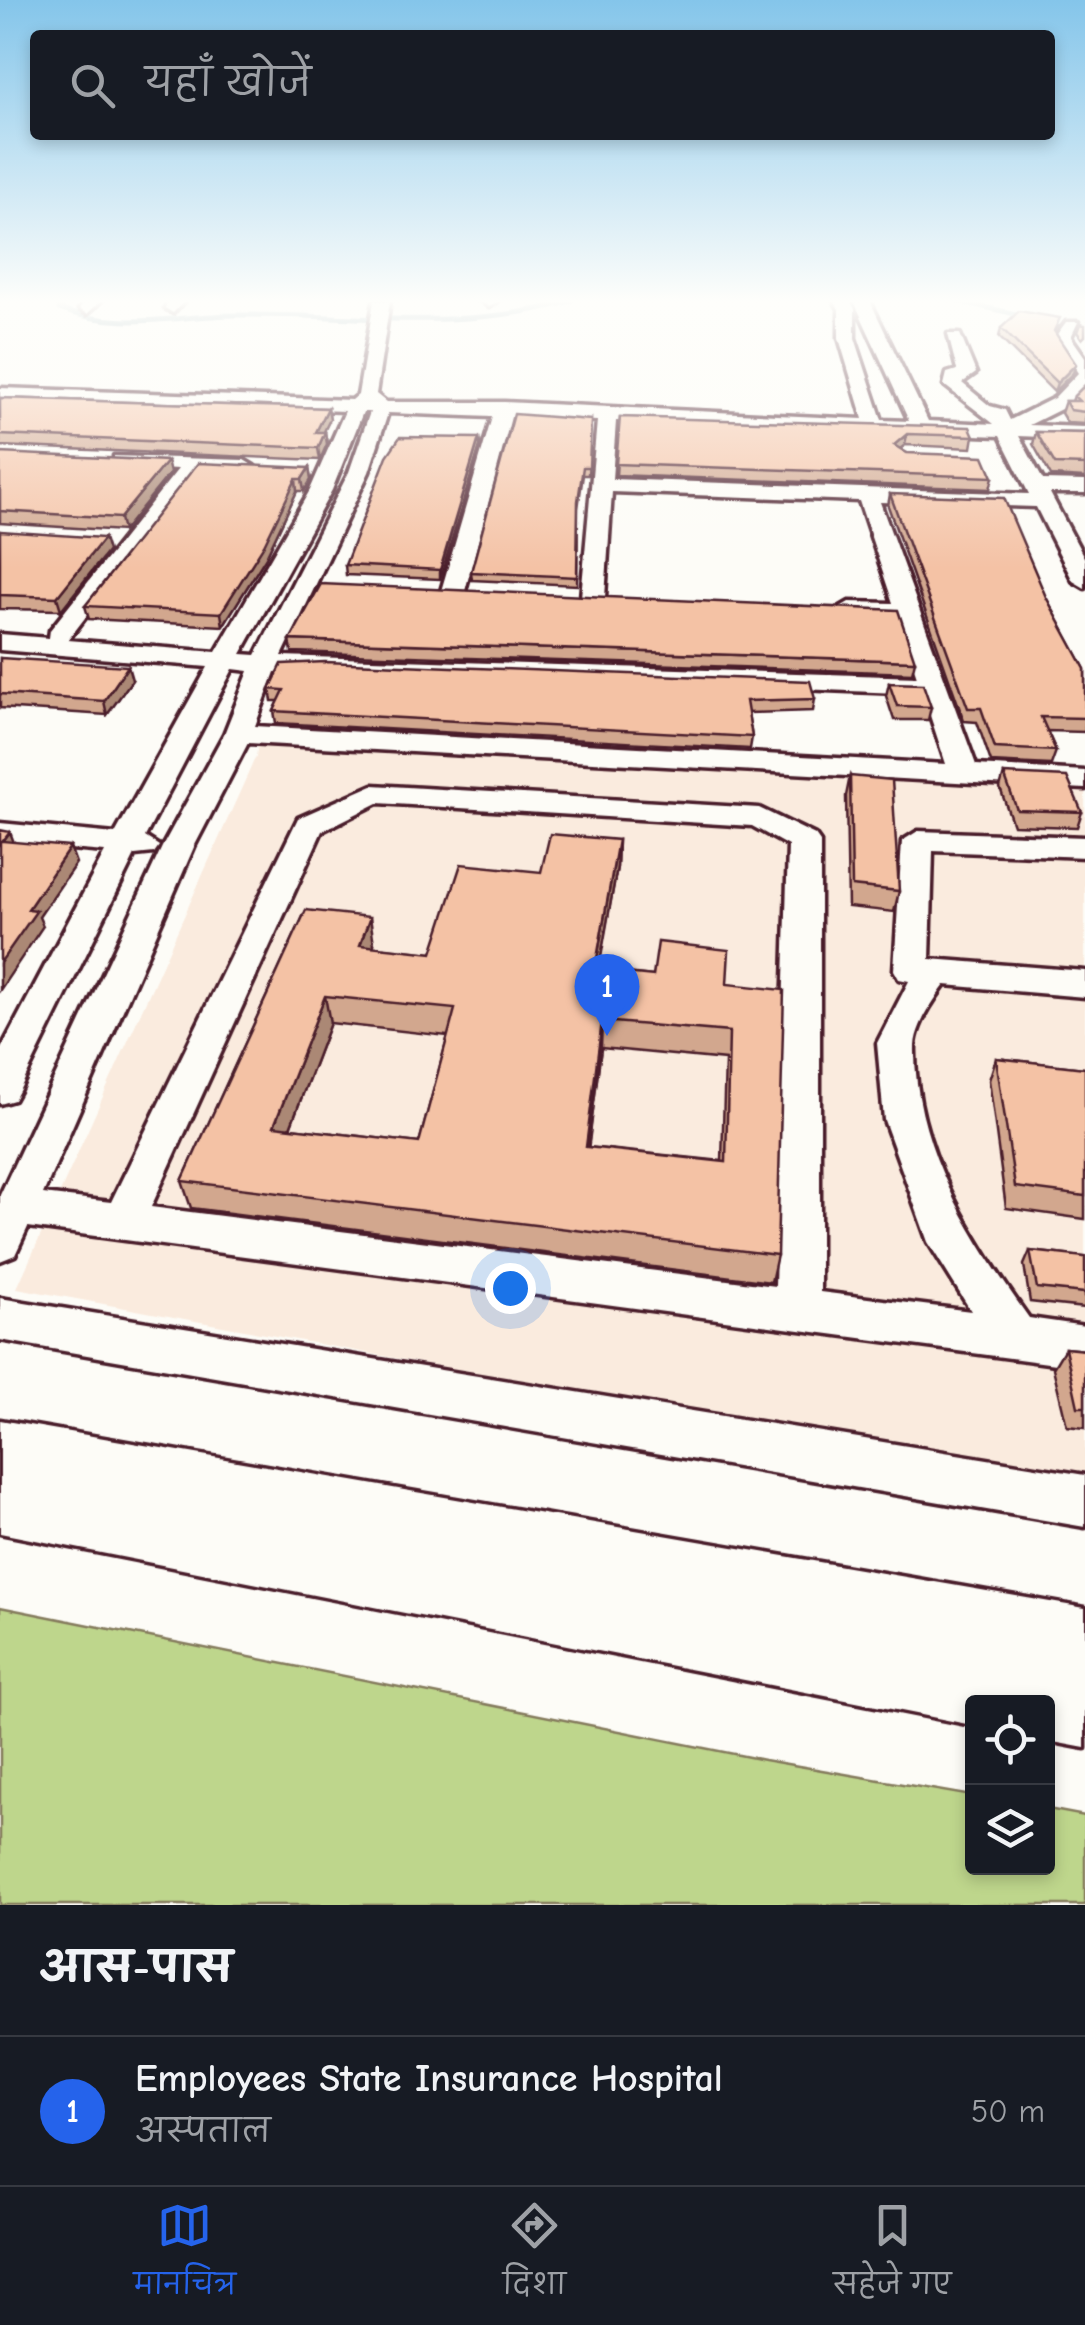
<!DOCTYPE html>
<html lang="hi">
<meta charset="utf-8">
<style>
:root{--surface:#171b24;--page:#242831;--text:#f1f3f6;--muted:#9ea1a6;--line:#363941;--accent:#2563eb}
body{margin:0;font-family:"Comic Neue","Playpen Sans Deva",sans-serif;background:var(--page);color:var(--text)}
.controls{position:absolute;right:30px;bottom:30px;display:grid;overflow:hidden;border-radius:10px;box-shadow:0 5px 15px #0003}
.controls button{width:90px;height:90px;display:grid;place-items:center;padding:0;border:0;border-bottom:2px solid var(--line);background:var(--surface);color:var(--text);font:50px sans-serif}
.you{position:absolute;left:510px;top:1288px;width:35px;height:35px;margin:-25px;border:8px solid #fff;border-radius:50%;background:#1a73e8;box-shadow:0 0 0 15px #1a73e833}
.badge{display:grid;place-items:center;width:65px;height:65px;border-radius:50%;background:var(--accent);color:#fff;font-size:32px;font-weight:700}
.pin{position:absolute;translate:-50% -82px;filter:drop-shadow(0 2px 5px #0008)}
.pin::after{content:'';position:absolute;top:52px;width:35px;height:30px;background:inherit;clip-path:polygon(0 0,100% 0,50% 100%)}
.list{margin:0;padding:0;list-style:none}
h2{display:flex;justify-content:space-between;align-items:center;height:130px;margin:0;padding:0 40px;font-size:42px}
h2 small{font-size:32px;font-weight:400;color:var(--muted)}
.list li{display:grid;grid-template-columns:65px 1fr auto;gap:30px;align-items:center;box-sizing:border-box;height:150px;padding:0 40px;border-top:2px solid var(--line)}
.list b{display:block;font-size:38px;white-space:nowrap}
.list p{margin:0;font-size:32px;white-space:nowrap;color:var(--muted)}
.list em{font-size:32px;font-style:normal;color:var(--muted)}
.icon{flex:none;width:55px;height:55px;fill:none;stroke:currentColor;stroke-width:2;stroke-linecap:round;stroke-linejoin:round}
.map{position:relative;flex:none;width:1085px;height:1905px;overflow:hidden}
.search{position:absolute;background:var(--surface);box-shadow:0 5px 15px #0003;left:30px;right:30px;top:30px;height:110px;display:flex;align-items:center;gap:25px;box-sizing:border-box;padding:0 35px;border-radius:10px;color:var(--muted);font-size:38px}
.sheet{height:280px;background:var(--surface)}
nav{display:flex;justify-content:space-around;align-items:center;box-sizing:border-box;height:140px;border-top:2px solid var(--line);background:var(--surface);font-size:28px;color:var(--muted)}
nav a{display:grid;justify-items:center;gap:5px}
nav .on{color:var(--accent)}
.map>svg:first-child{display:block}
.built{fill:#faebde}
.green{fill:#bed68c;stroke:#847a5c;stroke-width:2.5}
.lines{fill:none;stroke-linecap:round;stroke-linejoin:round}
.stream{stroke:#73929f;stroke-width:5}
.minor-casing{stroke:#4a1f2b;stroke-width:7}
.major-casing{stroke:#4a1f2b;stroke-width:7}
.minor{fill:#fdfcf7;fill-rule:evenodd}
.major{fill:#fdfcf7;fill-rule:evenodd}
.wall{fill:#d2a78e;stroke:#4a1f2b;stroke-width:2.5;fill-rule:evenodd}
.shaded-wall{fill:#ab8874;stroke:#4a1f2b;stroke-width:2.5}
.building{fill:#f4c2a5;stroke:#4a1f2b;stroke-width:2.5;fill-rule:evenodd}
</style>
<div class="map">
<svg width="1085" height="1905" viewBox="0 0 1085 1905">
<rect width="100%" height="100%" fill="#fdfcf7"/>
<filter id="ink" filterUnits="userSpaceOnUse"><feTurbulence type="fractalNoise" baseFrequency=".01" numOctaves="2"/><feDisplacementMap in="SourceGraphic" scale="20" xChannelSelector="R" yChannelSelector="G"/><feConvolveMatrix kernelMatrix="1 2 1 2 8 2 1 2 1" color-interpolation-filters="sRGB"/></filter>
<g filter="url(#ink)">
<path class="built" d="M 259,738 L 1085,785 L 1085,1486 L 17,1288 L 256,756 Z"/>
<path class="green" d="M 0,1607 L 764,1760 L 972,1796 L 972,1868 L 1048,1868 L 1048,1809 L 1085,1816 L 1085,1905 L 0,1905 Z"/>
<g class="lines">
<path class="stream" d="M 63,301 L 59,309 C 118,331 174,316 234,315 C 349,313 458,333 571,301
M 957,301 L 1025,316"/>
<defs>
<path id="minor" d="M 85,301 L 101,301 L 87,314 L 79,309 Z
M 168,301 L 184,301 L 173,313 L 165,308 Z
M 374,301 L 390,301 L 376,394 L 386,402 L 504,402 L 863,419 L 839,338 L 839,309 L 834,301 L 850,301 L 855,309 L 855,338 L 882,420 L 909,421 L 854,301 L 870,301 L 928,421 L 994,424 L 944,385 L 947,373 L 957,370 L 948,334 L 960,334 L 976,373 L 962,383 L 990,406 L 1005,410 L 1010,420 L 1054,398 L 1078,373 L 1055,337 L 1066,322 L 1078,322 L 1071,337 L 1085,357 L 1085,389 L 1067,406 L 1029,425 L 1085,427 L 1085,439 L 1019,436 L 1043,480 L 1085,481 L 1085,493 L 1050,493 L 1085,559 L 1085,588 L 1073,581 L 1036,507 L 880,502 L 976,765 L 1085,771 L 1085,789 L 248,743 L 194,847 L 43,1194 L 111,1202 L 298,818 L 373,785 L 759,808 L 815,835 L 820,842 L 820,1292 L 971,1311 L 928,1242 L 884,1120 L 877,1043 L 909,981 L 899,979 L 894,970 L 902,841 L 918,831 L 1085,837 L 1085,857 L 933,851 L 930,959 L 1085,971 L 1085,997 L 945,985 C 933,1001 916,1026 915,1046 C 913,1147 973,1240 1029,1318 L 1085,1326 L 1085,1368 L 28,1227 L 15,1255 L 0,1261 L 0,1195 L 162,847 L 224,734 L 249,671 L 233,669 L 145,837 L 159,846 L 154,853 L 135,855 L 20,1089 L 14,1100 L 0,1104 L 0,1051 L 105,852 L 0,843 L 0,823 L 115,834 L 208,667 L 0,650 L 0,634 L 49,638 L 50,630 L 178,469 L 121,466 L 114,464 L 114,456 L 244,460 L 254,466 L 251,470 L 198,470 L 68,640 L 216,652 L 310,490 L 345,411 L 0,398 L 0,388 L 352,400 L 358,395 ZM 363,412 L 370,412 L 349,472 L 256,655 L 241,654 L 332,490 ZM 388,413 L 492,417 L 441,591 L 444,596 L 462,596 L 465,591 L 511,417 L 597,421 L 581,597 L 584,602 L 602,602 L 605,597 L 612,492 L 859,501 L 893,603 L 849,602 L 837,609 L 849,616 L 898,618 L 917,677 L 282,656 L 369,472 ZM 616,421 L 1000,436 L 1029,494 L 612,479 ZM 327,670 L 923,694 L 946,764 L 255,726 L 275,672 ZM 378,803 L 752,826 L 788,846 L 775,1286 L 151,1207 L 322,831 Z
M 481,301 L 497,301 L 497,302 L 489,307 Z
M 0,1298 L 1085,1475 L 1085,1527 L 0,1340 Z"/>
<path id="major" d="M 0,1420 L 1085,1608 L 1085,1748 L 1048,1741 L 1048,1702 L 972,1702 L 972,1725 L 0,1533 Z"/>
</defs>
<use href="#minor" class="minor-casing"/>
<use href="#major" class="major-casing"/>
<use href="#minor" class="minor"/>
<use href="#major" class="major"/>
</g>
<path class="wall" d="M 1058,326 L 1055,332 L 1073,373 L 1054,392 L 999,337 L 1001,328 Z
M 1085,385 L 1085,424 L 1067,423 L 1061,413 L 1065,401 L 1072,401 L 1074,396 Z
M 0,398 L 328,408 L 330,419 L 323,432 L 325,432 L 327,444 L 320,460 L 0,446 Z
M 620,417 L 974,436 L 972,448 L 905,445 L 900,449 L 907,453 L 993,477 L 990,489 L 616,475 Z
M 591,420 L 588,475 L 583,475 L 578,508 L 577,585 L 472,580 L 471,572 Z
M 1036,432 L 1085,433 L 1085,478 L 1051,476 L 1033,444 Z
M 479,438 L 480,446 L 440,579 L 346,575 L 345,565 Z
M 0,453 L 170,473 L 123,531 L 0,523 Z
M 309,468 L 311,480 L 304,491 L 297,491 L 266,557 L 223,626 L 89,619 L 85,606 Z
M 890,494 L 1046,597 L 1085,669 L 1085,732 L 1047,731 L 1056,751 L 1051,765 L 991,762 L 977,722 L 964,721 L 888,506 Z
M 0,531 L 108,551 L 61,610 L 0,609 Z
M 290,640 L 915,661 L 912,673 L 292,652 Z
M 0,658 L 132,680 L 107,715 L 0,708 Z
M 889,683 L 931,707 L 928,720 L 894,720 L 886,696 Z
M 270,689 L 815,699 L 813,711 L 748,713 L 752,737 L 750,749 L 276,723 L 274,711 L 279,701 L 272,701 Z
M 1004,774 L 1082,812 L 1077,827 L 1013,825 L 1000,788 Z
M 850,776 L 899,891 L 894,912 L 848,907 L 846,796 Z
M 618,840 L 617,867 L 598,970 L 727,984 L 777,1255 L 771,1282 L 191,1208 L 182,1181 L 306,910 L 374,944 L 373,947 L 432,953 L 541,872 ZM 330,1023 L 448,1036 L 419,1143 L 290,1128 ZM 601,1048 L 725,1060 L 722,1161 L 588,1147 Z
M 996,1058 L 1085,1068 L 1085,1219 L 1006,1208 L 989,1080 Z
M 1030,1251 L 1085,1257 L 1085,1308 L 1030,1302 L 1024,1265 Z
M 1065,1348 L 1085,1350 L 1085,1428 L 1067,1426 L 1053,1368 Z"/>
<path class="shaded-wall" d="M 1076,364 L 1073,373 L 1054,392 L 1057,383 Z
M 328,408 L 330,419 L 318,444 L 316,432 Z
M 325,432 L 327,444 L 320,460 L 318,448 Z
M 907,434 L 905,445 L 891,456 L 894,445 Z
M 479,438 L 480,446 L 440,579 L 440,570 Z
M 167,461 L 170,473 L 123,531 L 120,518 Z
M 309,468 L 311,480 L 304,491 L 302,479 Z
M 296,479 L 297,491 L 266,557 L 223,626 L 221,613 Z
M 104,538 L 108,551 L 61,610 L 57,597 Z
M 128,666 L 132,680 L 107,715 L 104,701 Z
M 10,832 L 16,848 L 3,841 Z
M 618,840 L 617,867 L 594,997 L 595,970 Z
M 70,847 L 76,863 L 39,917 L 43,926 L 0,990 L 0,963 L 28,909 Z
M 370,917 L 374,944 L 364,973 L 360,945 Z
M 325,996 L 330,1023 L 280,1154 L 274,1126 Z
M 602,1021 L 601,1048 L 585,1174 L 586,1147 Z"/>
<path class="building" d="M 1019,311 L 1060,318 L 1054,331 L 1076,364 L 1057,383 L 1001,328 Z
M 1080,324 L 1085,325 L 1085,336 L 1082,339 L 1077,332 Z
M 1085,385 L 1085,412 L 1070,410 L 1065,401 L 1079,401 L 1074,396 Z
M 0,398 L 328,408 L 316,432 L 325,432 L 318,448 L 0,435 Z
M 514,414 L 591,420 L 589,467 L 583,467 L 578,501 L 577,577 L 471,572 Z
M 620,417 L 970,427 L 974,436 L 907,434 L 894,445 L 907,453 L 984,456 L 993,477 L 616,464 Z
M 1036,432 L 1085,433 L 1085,465 L 1055,464 Z
M 400,437 L 479,438 L 440,570 L 345,565 L 387,456 Z
M 0,453 L 167,461 L 120,518 L 0,511 Z
M 198,463 L 309,468 L 302,479 L 296,479 L 264,545 L 221,613 L 85,606 Z
M 890,494 L 1004,498 L 1046,597 L 1085,669 L 1085,718 L 1041,717 L 1056,751 L 995,748 L 981,708 L 968,708 Z
M 0,531 L 104,538 L 57,597 L 0,595 Z
M 321,584 L 898,610 L 915,661 L 290,640 Z
M 0,658 L 128,666 L 104,701 L 0,694 Z
M 325,662 L 810,681 L 815,699 L 746,701 L 752,737 L 274,711 L 284,690 L 270,689 L 282,664 Z
M 889,683 L 923,684 L 931,707 L 897,706 Z
M 1004,774 L 1067,777 L 1082,812 L 1017,810 Z
M 850,776 L 892,780 L 899,891 L 852,886 Z
M 0,830 L 10,832 L 3,841 L 70,847 L 28,909 L 37,910 L 0,963 Z
M 550,834 L 618,840 L 595,970 L 653,976 L 658,942 L 729,950 L 727,984 L 784,990 L 777,1255 L 182,1181 L 306,910 L 370,917 L 360,945 L 432,953 L 461,864 L 541,872 ZM 325,996 L 455,1009 L 419,1143 L 274,1126 ZM 602,1021 L 729,1032 L 726,1162 L 586,1147 Z
M 996,1058 L 1085,1068 L 1085,1196 L 1015,1187 Z
M 1030,1251 L 1085,1257 L 1085,1293 L 1037,1288 Z
M 1065,1348 L 1085,1350 L 1085,1407 L 1078,1407 Z"/>
</g>
<linearGradient id="sky" x2="0" y2="1"><stop stop-color="#84c5ea"/><stop offset="0.53" stop-color="#fefefb"/><stop offset="1" stop-color="#fefefb" stop-opacity="0"/></linearGradient>
<rect width="1085" height="568" fill="url(#sky)"/>
</svg>
<div class="controls">
<button><svg class="icon" aria-label="locate" viewBox="0 0 24 24"><circle cx="12" cy="12" r="6"/><path d="M12 2v4M12 18v4M2 12h4M18 12h4"/></svg></button>
<button><svg class="icon" aria-label="layers" viewBox="0 0 24 24"><path d="M12 4l9 5-9 5-9-5zM3 14l9 5 9-5"/></svg></button>
</div>
<div class="you"></div>
<div class="pin badge" style="left:607px;top:1036px">1</div>
<div class="search"><svg class="icon" aria-label="search" viewBox="0 0 24 24"><circle cx="10" cy="10" r="6"/><path d="M15 15l6 6"/></svg>यहाँ खोजें</div>
</div>
<section class="sheet">
<h2>आस-पास<small></small></h2>
<ul class="list">
<li><span class="badge">1</span><div><b>Employees State Insurance Hospital</b><p>अस्पताल</p></div><em>50 m</em></li>
</ul>
</section>
<nav>
<a class="on"><svg class="icon" aria-label="map" viewBox="0 0 24 24"><path d="M3 6l6-2 6 2 6-2v14l-6 2-6-2-6 2zM9 4v14M15 6v14"/></svg>मानचित्र</a>
<a><svg class="icon" aria-label="directions" viewBox="0 0 24 24"><path d="M12 3l9 9-9 9-9-9zM9 14v-3h6M13 9l2 2-2 2"/></svg>दिशा</a>
<a><svg class="icon" aria-label="saved" viewBox="0 0 24 24"><path d="M7 4h10v16l-5-4-5 4z"/></svg>सहेजे गए</a>
</nav>
